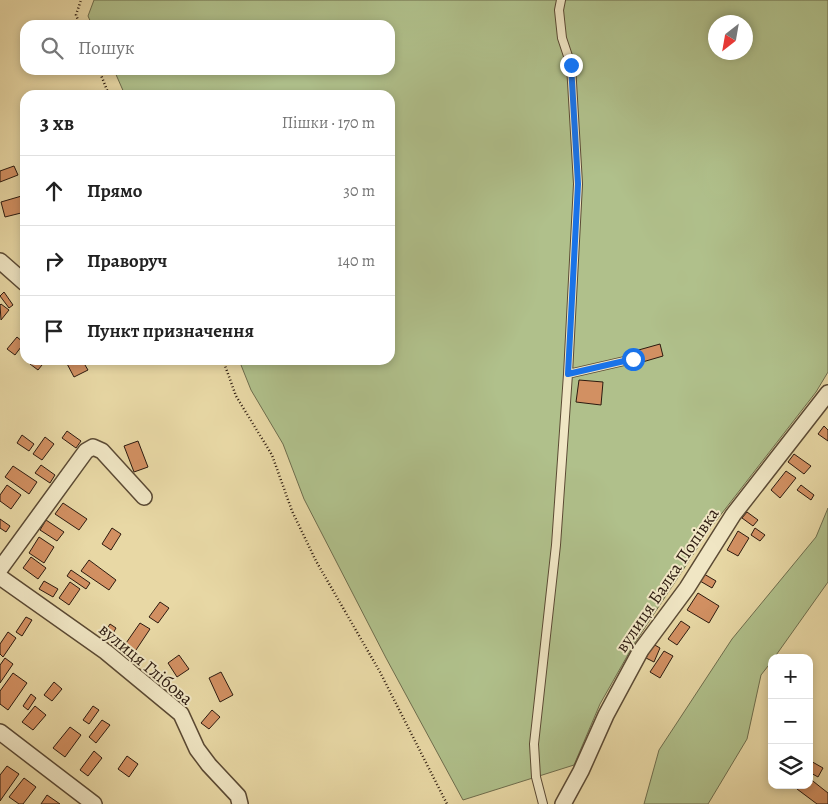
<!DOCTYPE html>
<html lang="uk">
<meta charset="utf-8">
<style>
:root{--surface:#fff;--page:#f6f6f6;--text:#222;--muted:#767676;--line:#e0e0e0}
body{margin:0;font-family:Alegreya,serif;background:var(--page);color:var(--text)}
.controls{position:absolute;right:15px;bottom:15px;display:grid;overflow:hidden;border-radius:10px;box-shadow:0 2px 8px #0003}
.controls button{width:45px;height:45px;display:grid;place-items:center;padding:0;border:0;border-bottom:1px solid var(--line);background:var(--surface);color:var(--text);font:25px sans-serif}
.compass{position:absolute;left:708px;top:15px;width:45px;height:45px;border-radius:50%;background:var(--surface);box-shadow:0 2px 8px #0003;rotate:211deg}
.stop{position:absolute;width:15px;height:15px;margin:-11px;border:4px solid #1a73e8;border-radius:50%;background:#fff}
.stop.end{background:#1a73e8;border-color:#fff;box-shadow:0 1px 5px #0008}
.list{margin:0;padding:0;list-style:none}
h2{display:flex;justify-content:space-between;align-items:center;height:65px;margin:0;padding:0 20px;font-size:21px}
h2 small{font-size:16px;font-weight:400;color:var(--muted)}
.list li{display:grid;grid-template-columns:32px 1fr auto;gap:15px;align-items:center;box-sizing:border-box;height:70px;padding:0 20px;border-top:1px solid var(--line)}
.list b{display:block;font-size:19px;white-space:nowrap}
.list em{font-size:16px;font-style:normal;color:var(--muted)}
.icon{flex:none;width:28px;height:28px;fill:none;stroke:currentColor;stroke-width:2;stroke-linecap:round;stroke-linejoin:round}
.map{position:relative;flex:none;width:828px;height:804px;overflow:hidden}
.search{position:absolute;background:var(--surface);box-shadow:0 2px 8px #0003;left:20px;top:20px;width:375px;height:55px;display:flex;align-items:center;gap:12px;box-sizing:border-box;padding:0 18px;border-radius:15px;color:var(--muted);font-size:19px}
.panel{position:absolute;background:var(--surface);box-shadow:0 2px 8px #0003;left:20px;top:90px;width:375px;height:275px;border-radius:15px}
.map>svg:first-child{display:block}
.green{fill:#b0c08b;stroke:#6e6d4d;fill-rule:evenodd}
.building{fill:#d29062;stroke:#2c1a0f}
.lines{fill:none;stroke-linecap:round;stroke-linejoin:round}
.service-casing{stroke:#5b4a34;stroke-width:10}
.minor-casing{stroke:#5b4a34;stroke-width:18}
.path{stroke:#2c1a0f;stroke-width:2.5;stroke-dasharray:1 2.5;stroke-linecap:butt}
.service{stroke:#f0e6c4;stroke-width:8}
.minor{stroke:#f0e6c4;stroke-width:15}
.route{stroke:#1a73e8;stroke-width:6}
.labels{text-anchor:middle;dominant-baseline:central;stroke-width:4;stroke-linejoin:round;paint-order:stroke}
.street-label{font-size:18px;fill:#2c1a0f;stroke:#f0e6c4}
</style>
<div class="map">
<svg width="828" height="804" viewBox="0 0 828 804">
<rect width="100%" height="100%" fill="#e8d8a5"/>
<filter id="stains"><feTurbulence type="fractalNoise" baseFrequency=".004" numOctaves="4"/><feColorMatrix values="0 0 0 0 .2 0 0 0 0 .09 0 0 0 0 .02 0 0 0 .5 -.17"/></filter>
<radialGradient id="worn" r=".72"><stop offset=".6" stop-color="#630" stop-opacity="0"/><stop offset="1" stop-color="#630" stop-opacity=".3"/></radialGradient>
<path class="green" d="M 94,0 L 828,0 L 828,372 L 816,392 L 712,526 L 634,644 L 600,704 L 574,765 L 463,800 L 386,658 L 304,499 L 283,444 L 251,390 L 239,360 L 390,360 L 390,95 L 125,95 L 114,70 L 390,70 L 390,25 L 92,25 L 88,16 ZM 716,22 L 746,22 L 746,52 L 716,52 Z
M 828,508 L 828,582 L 774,658 L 772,658 L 772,661 L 761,675 L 747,739 L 708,804 L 644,804 L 659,750 L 732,639 L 816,537 Z"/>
<path class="building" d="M 14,166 L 18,175 L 0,182 L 0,171 Z
M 25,195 L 25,212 L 5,217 L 1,202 Z
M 4,292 L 13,305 L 9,308 L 0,296 Z
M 1,304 L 9,310 L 1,320 L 0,305 Z
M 17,337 L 24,343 L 15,355 L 7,349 Z
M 660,344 L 663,356 L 639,363 L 635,351 Z
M 33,360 L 46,360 L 38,370 L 30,364 Z
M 65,360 L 82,360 L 88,370 L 74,377 Z
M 579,380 L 603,382 L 601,405 L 576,402 Z
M 824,426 L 828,430 L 828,441 L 818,434 Z
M 67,431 L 81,441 L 76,448 L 62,438 Z
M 22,435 L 34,444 L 29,451 L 17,443 Z
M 45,437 L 54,444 L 42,460 L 33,454 Z
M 138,441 L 148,467 L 134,472 L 124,446 Z
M 794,454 L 811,466 L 804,474 L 788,462 Z
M 41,465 L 55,475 L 50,483 L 35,473 Z
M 13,466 L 37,482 L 29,494 L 5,477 Z
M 786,471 L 796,478 L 780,498 L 771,490 Z
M 7,485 L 21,495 L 11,509 L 0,501 L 0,495 Z
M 801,485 L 814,495 L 811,500 L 797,490 Z
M 63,503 L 87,519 L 79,530 L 55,514 Z
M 747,512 L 758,520 L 753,526 L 742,518 Z
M 0,519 L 10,526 L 6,532 L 0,528 Z
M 46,520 L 64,532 L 57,541 L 40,530 Z
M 112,528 L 121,534 L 111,550 L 102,544 Z
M 755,528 L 765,535 L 760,541 L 751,535 Z
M 738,531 L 749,538 L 738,556 L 727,550 Z
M 39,537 L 54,547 L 44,563 L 29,553 Z
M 31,557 L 46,568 L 38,579 L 23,568 Z
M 89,560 L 116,580 L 109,590 L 81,571 Z
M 71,570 L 90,583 L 86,589 L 67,576 Z
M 704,574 L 716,581 L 712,588 L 700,581 Z
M 44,581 L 58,589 L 53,597 L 39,589 Z
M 70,582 L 80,589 L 69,605 L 59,598 Z
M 698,593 L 719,606 L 709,623 L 687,610 Z
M 160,602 L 169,608 L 158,623 L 149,617 Z
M 26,617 L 32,620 L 22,636 L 16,632 Z
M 681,621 L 690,627 L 677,645 L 668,639 Z
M 140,623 L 150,629 L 134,653 L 124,646 Z
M 110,624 L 116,628 L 110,639 L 103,635 Z
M 8,632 L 16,638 L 3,657 L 0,654 L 0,644 Z
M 653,644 L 660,648 L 654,662 L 646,658 Z
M 664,651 L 673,656 L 660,678 L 650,672 Z
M 179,655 L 189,669 L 177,677 L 168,663 Z
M 5,658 L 13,664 L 0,683 L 0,665 Z
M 221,672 L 233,695 L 220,702 L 209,678 Z
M 13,673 L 27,683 L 8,710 L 0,704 L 0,691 Z
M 54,682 L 62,689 L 52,701 L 44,695 Z
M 31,694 L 36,698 L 28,710 L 23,706 Z
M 35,706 L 46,715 L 33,730 L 22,722 Z
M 93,706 L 99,710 L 89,724 L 83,720 Z
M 212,710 L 220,717 L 209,729 L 201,723 Z
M 102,720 L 110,725 L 96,743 L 89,737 Z
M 70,727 L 81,735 L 65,757 L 53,748 Z
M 94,751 L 102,758 L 88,776 L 80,770 Z
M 127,756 L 138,764 L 129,777 L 118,769 Z
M 809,760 L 823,768 L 818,777 L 809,772 Z
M 7,766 L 19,774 L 0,801 L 0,775 Z
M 24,778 L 36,787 L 23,804 L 19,804 L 9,797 Z
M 809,778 L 828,793 L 828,804 L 817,804 L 797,789 L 800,785 L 809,785 Z
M 47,795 L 60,804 L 41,804 Z"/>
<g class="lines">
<defs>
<path id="service" d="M 568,374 L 633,359
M 543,804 L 536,777 L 534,744 L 556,545 L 568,374 L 578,184 L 571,65 L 562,38 L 559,10 L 561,0"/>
<path id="minor" d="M 0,261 L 25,283
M 0,569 L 86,451 L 93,447 L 102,451 L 144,497
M 0,577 L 106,652 L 181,714 L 197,749 L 209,765 L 238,796 L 240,804
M 0,732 L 94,804
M 563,804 L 581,771 L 606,715 L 641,650 L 687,588 L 733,515 L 828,393"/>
</defs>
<use href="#service" class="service-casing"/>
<use href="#minor" class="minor-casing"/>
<path class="path" d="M 80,25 L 76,15 L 81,0
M 99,70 L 109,95
M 223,360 L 236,396 L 272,455 L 292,511 L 316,561 L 380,672 L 447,804"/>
<use href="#service" class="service"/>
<use href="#minor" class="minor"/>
</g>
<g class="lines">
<path class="route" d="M 571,65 L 578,184 L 568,374 L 633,359"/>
</g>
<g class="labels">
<g class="street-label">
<text transform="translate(667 580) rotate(-56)">вулиця Балка Попівка</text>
<text transform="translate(146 664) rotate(40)">вулиця Глібова</text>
</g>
</g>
<rect width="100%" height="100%" filter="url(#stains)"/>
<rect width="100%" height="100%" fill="url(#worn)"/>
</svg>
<div class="controls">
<button>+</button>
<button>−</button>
<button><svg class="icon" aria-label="layers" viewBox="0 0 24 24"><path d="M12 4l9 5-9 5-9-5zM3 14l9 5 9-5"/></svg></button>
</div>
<svg class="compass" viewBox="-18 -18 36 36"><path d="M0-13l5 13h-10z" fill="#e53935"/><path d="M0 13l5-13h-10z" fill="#767676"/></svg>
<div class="stop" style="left:633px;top:359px"></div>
<div class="stop end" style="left:571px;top:65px"></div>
<div class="search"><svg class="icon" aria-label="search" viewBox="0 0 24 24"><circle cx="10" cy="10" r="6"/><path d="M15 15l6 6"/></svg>Пошук</div>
<section class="panel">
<h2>3 хв<small>Пішки · 170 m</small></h2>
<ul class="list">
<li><svg class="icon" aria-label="ahead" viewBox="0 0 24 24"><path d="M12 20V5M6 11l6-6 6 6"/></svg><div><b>Прямо</b></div><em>30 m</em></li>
<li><svg class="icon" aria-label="right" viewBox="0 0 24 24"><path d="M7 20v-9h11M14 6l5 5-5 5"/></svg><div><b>Праворуч</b></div><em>140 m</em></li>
<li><svg class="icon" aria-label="arrive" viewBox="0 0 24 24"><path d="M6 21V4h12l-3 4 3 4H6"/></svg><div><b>Пункт призначення</b></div></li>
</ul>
</section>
</div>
